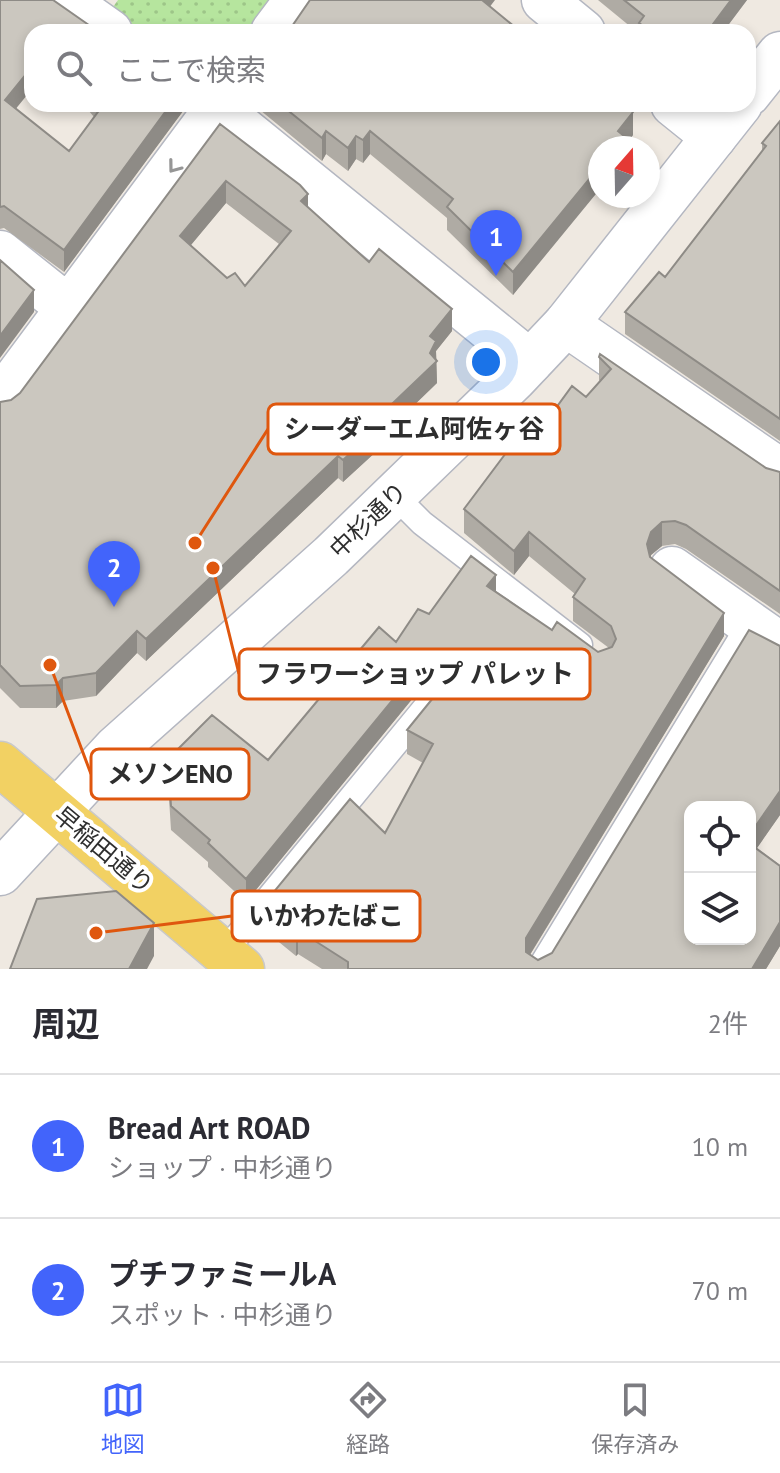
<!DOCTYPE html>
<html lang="ja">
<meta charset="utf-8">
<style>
:root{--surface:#fff;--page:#f7f7f7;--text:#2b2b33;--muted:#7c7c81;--line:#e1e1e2;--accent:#4264fb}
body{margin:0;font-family:"PT Sans","Noto Sans JP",sans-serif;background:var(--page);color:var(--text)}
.controls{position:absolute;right:24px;bottom:24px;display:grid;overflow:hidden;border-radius:16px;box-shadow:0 4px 12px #0003}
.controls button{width:72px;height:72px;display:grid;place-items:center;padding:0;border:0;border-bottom:2px solid var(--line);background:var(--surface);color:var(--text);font:40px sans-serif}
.compass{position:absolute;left:588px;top:136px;width:72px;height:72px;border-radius:50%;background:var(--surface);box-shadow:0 4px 12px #0003;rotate:20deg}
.you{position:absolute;left:486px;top:362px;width:28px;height:28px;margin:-20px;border:6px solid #fff;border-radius:50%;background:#1a73e8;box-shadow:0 0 0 12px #1a73e833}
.badge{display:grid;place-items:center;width:52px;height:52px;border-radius:50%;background:var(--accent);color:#fff;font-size:26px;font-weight:700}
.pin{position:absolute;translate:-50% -66px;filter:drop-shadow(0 2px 4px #0008)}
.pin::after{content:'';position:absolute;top:42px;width:28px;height:24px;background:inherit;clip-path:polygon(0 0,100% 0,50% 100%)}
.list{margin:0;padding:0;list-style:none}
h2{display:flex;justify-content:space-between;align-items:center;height:104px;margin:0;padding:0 32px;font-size:34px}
h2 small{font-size:26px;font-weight:400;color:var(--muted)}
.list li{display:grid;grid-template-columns:52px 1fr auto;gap:24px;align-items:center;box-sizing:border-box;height:144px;padding:0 32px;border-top:2px solid var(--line)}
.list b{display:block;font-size:30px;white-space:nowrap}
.list p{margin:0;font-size:26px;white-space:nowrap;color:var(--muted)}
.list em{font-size:26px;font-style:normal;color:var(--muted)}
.icon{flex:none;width:44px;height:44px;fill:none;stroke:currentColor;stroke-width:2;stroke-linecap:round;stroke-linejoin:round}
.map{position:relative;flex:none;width:780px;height:969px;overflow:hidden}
.search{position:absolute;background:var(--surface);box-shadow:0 4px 12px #0003;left:24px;right:24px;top:24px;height:88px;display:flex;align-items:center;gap:20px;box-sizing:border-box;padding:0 28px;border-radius:24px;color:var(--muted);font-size:30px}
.sheet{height:392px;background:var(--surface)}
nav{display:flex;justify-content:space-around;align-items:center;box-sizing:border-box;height:112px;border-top:2px solid var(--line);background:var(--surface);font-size:22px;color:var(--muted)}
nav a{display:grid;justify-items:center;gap:4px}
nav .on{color:var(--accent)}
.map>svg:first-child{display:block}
.park{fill:url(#park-dots)}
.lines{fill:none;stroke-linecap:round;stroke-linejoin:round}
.lane-casing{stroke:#b4b7c1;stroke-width:27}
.street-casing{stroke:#b4b7c1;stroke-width:47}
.secondary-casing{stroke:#b4b7c1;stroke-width:47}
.primary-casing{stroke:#c9c9c9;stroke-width:47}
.lane{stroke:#fff;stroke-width:24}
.street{stroke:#fff;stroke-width:44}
.secondary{stroke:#fff;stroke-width:44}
.primary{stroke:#f2d163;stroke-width:44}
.wall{fill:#afaba4;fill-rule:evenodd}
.shaded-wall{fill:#8e8b86}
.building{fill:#cbc7bf;stroke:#8e8b86;stroke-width:2;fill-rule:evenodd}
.oneway{stroke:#969696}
.labels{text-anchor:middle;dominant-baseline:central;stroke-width:8;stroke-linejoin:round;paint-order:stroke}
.street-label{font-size:24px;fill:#2e2e2e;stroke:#fff}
.leader{fill:none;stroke:#df570e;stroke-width:3}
.callout-dot{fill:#df570e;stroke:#fff;stroke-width:3}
.callout{fill:#fff;stroke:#df570e;stroke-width:3}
.callout-label{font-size:26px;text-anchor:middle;font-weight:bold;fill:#2e2e2e}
</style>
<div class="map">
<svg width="780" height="969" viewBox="0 0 780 969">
<defs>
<pattern id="park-dots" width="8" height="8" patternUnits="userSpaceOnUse" patternTransform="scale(2)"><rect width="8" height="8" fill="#b6e59e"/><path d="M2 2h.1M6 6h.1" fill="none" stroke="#9dc588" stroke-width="1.8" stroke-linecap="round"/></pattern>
</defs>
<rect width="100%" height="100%" fill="#efe9e1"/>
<path class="park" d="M 118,0 L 279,0 L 255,32 L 133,32 L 108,14 Z"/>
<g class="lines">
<defs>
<path id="lane" d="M 394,495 L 422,523 L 580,645
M 224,952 L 434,697
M 539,969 L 749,625"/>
<path id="street" d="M 65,0 L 110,32
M 544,0 L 583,32
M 273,32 L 297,0
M 212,104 L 530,362
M 673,104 L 714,137
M 0,253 L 69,308
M 566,324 L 780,471
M 0,400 L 220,104
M 672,569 L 780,645"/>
<path id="secondary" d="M 748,94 L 780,54
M 0,873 L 116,748 L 331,556 L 515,378 L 566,324 L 740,104"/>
<path id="primary" d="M 0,764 L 242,969"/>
</defs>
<use href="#lane" class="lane-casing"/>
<use href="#street" class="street-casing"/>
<use href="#secondary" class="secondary-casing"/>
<use href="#primary" class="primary-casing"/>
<use href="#lane" class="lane"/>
<use href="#street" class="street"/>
<use href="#secondary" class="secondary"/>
<use href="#primary" class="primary"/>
</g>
<path class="wall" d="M 0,0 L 32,32 L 16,109 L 69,151 L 94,117 L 83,104 L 186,104 L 186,107 L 64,272 L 4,228 L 0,229 Z
M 598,0 L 747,0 L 723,32 L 637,32 Z
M 260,104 L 623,104 L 633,135 L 513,295 L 447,230 L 447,218 L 370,154 L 363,163 L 356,159 L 348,171 L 326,154 L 322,161 L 260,110 Z
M 780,121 L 780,441 L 625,334 L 625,312 L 665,277 L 762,152 L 762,143 Z
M 220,124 L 308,207 L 369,262 L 452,331 L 436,351 L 437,383 L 379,439 L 379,449 L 343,482 L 338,478 L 146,661 L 137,653 L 96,696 L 63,701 L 56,708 L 20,708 L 0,688 L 0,402 L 11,400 L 20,393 ZM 226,203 L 279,244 L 245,286 L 227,278 L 191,245 Z
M 599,357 L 766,468 L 780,472 L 780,614 L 686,549 L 675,544 L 662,546 L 651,555 L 651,557 L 724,636 L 530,955 L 538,960 L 552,953 L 780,646 L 780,815 L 757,848 L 780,865 L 780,946 L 766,969 L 322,969 L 298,954 L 296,956 L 263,929 L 263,905 L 385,833 L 423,763 L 407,754 L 407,730 L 443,686 L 436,682 L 422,687 L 246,902 L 208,867 L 208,862 L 171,830 L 168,783 L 168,759 L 268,760 L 396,642 L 429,614 L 496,591 L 552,630 L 598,652 L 609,648 L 573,621 L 573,597 L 575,594 L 529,556 L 514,575 L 464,533 L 464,509 L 586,397 L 600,381 L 599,380 Z"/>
<path class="shaded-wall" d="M 479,0 L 495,0 L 479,21 Z
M 731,0 L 747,0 L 723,32 L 707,32 Z
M 32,67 L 32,89 L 5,122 L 5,100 Z
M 171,104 L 186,104 L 186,107 L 64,272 L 64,250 Z
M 633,112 L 633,135 L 624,146 L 624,148 L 615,148 L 618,131 Z
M 326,131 L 326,154 L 322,161 L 322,138 Z
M 370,131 L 370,154 L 363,163 L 363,140 Z
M 356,136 L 356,159 L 348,171 L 348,148 Z
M 600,166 L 600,189 L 513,295 L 513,272 Z
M 226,181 L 226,203 L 180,258 L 180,236 Z
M 308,194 L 308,216 L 301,201 Z
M 34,290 L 34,312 L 0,358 L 0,336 Z
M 452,309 L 452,331 L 436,351 L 437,383 L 379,439 L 379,449 L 343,482 L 343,460 L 374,421 L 430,336 Z
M 338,456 L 338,478 L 146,661 L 146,639 Z
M 662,522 L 662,546 L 651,555 L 647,568 L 647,544 L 651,532 Z
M 529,532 L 529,556 L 514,575 L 514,551 Z
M 496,575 L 496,599 L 487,586 Z
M 724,613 L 724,636 L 526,961 L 526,969 L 526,938 Z
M 137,631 L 137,653 L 96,696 L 96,673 Z
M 436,659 L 436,682 L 422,687 L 246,902 L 246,879 L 422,664 Z
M 63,678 L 63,701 L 56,708 L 56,685 Z
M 780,791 L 780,815 L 750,858 L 750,834 Z
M 780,922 L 780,946 L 766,969 L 752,969 Z
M 154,923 L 154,956 L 147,969 L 129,969 Z
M 298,930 L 298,954 L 296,956 L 296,933 Z"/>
<path class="building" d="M 0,0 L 53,0 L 96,30 L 100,32 L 32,32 L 32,67 L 5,100 L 69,151 L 103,105 L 102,104 L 171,104 L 64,250 L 4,206 L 0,207 Z
M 310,0 L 482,0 L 521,32 L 288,32 Z
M 624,0 L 731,0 L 707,32 L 652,32 L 639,23 L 644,16 Z
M 280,104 L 623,104 L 633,112 L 618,131 L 624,136 L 615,148 L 600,148 L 600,166 L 513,272 L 447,207 L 453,199 L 370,131 L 363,140 L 356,136 L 348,148 L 326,131 L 322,138 Z
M 780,121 L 780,419 L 625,312 L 659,272 L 665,277 L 766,146 L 762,143 Z
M 220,124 L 300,185 L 308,194 L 301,201 L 369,262 L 379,249 L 452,309 L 430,336 L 436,341 L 430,353 L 437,361 L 374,421 L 379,427 L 343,460 L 338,456 L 146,639 L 137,631 L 96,673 L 63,678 L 56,685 L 20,686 L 0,665 L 0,402 L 11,400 L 20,393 ZM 226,181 L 291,231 L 245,286 L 235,273 L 227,278 L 180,236 Z
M 0,260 L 34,290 L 0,336 Z
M 600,354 L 766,468 L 780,472 L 780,591 L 686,525 L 675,521 L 662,522 L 651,532 L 647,544 L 650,557 L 724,613 L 526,938 L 526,952 L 538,960 L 552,953 L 749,630 L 780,646 L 780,791 L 750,834 L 750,807 L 690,807 L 690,939 L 750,939 L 750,844 L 780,866 L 780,922 L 752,969 L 348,969 L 348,962 L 298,930 L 296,933 L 263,905 L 350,799 L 385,833 L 433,744 L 407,730 L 446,682 L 448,669 L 444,662 L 436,659 L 422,664 L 246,879 L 208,843 L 210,840 L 171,806 L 168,759 L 212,715 L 268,760 L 379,627 L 396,642 L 418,609 L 429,614 L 471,556 L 496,575 L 487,586 L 552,630 L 557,622 L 598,652 L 612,647 L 616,639 L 611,626 L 573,597 L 585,579 L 529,532 L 514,551 L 464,509 L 512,445 L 523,453 L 572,386 L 586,397 L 611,369 L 599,357 Z
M 116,891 L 154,923 L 129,969 L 10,969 L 37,899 Z"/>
<defs><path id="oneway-chevron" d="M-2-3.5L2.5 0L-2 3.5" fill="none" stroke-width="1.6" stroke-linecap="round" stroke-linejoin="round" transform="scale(2)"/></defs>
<use class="oneway" href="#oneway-chevron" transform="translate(174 167) rotate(127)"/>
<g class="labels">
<g class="street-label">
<text transform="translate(368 520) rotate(-44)">中杉通り</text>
<text transform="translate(104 850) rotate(40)">早稲田通り</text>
</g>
</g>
<path class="leader" d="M195 543L268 429M213 568L239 674M50 665L91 774M96 933L232 916"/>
<g class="callout-dot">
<circle cx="195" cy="543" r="8"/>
<circle cx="213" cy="568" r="8"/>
<circle cx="50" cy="665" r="8"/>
<circle cx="96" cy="933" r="8"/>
</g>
<g class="callout">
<rect x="268" y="404" width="292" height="50" rx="8"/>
<rect x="239" y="649" width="351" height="50" rx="8"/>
<rect x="91" y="749" width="158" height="50" rx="8"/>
<rect x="232" y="891" width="188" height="50" rx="8"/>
</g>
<g class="callout-label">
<text x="414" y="438">シーダーエム阿佐ヶ谷</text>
<text x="415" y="683">フラワーショップ パレット</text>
<text x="170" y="783">メソンENO</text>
<text x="326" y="925">いかわたばこ</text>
</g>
</svg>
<div class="controls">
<button><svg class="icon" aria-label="locate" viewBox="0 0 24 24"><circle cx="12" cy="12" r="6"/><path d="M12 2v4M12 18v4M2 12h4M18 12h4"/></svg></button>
<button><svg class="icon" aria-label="layers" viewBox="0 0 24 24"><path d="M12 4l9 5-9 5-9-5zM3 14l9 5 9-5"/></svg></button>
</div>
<svg class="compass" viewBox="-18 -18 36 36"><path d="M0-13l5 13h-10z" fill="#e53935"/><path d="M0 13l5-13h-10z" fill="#7c7c81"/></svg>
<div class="you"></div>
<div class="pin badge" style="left:496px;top:276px">1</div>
<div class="pin badge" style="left:114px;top:607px">2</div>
<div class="search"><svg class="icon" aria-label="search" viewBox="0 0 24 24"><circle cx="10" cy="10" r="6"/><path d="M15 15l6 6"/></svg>ここで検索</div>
</div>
<section class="sheet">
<h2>周辺<small>2件</small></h2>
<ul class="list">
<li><span class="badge">1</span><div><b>Bread Art ROAD</b><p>ショップ · 中杉通り</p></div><em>10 m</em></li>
<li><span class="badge">2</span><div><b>プチファミールA</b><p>スポット · 中杉通り</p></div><em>70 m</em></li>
</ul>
</section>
<nav>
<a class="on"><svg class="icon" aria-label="map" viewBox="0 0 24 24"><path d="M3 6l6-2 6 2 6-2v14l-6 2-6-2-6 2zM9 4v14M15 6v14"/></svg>地図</a>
<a><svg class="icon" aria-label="directions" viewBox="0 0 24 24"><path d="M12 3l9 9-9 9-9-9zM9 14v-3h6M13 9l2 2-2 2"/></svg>経路</a>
<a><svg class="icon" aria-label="saved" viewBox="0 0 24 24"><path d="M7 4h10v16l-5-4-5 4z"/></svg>保存済み</a>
</nav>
